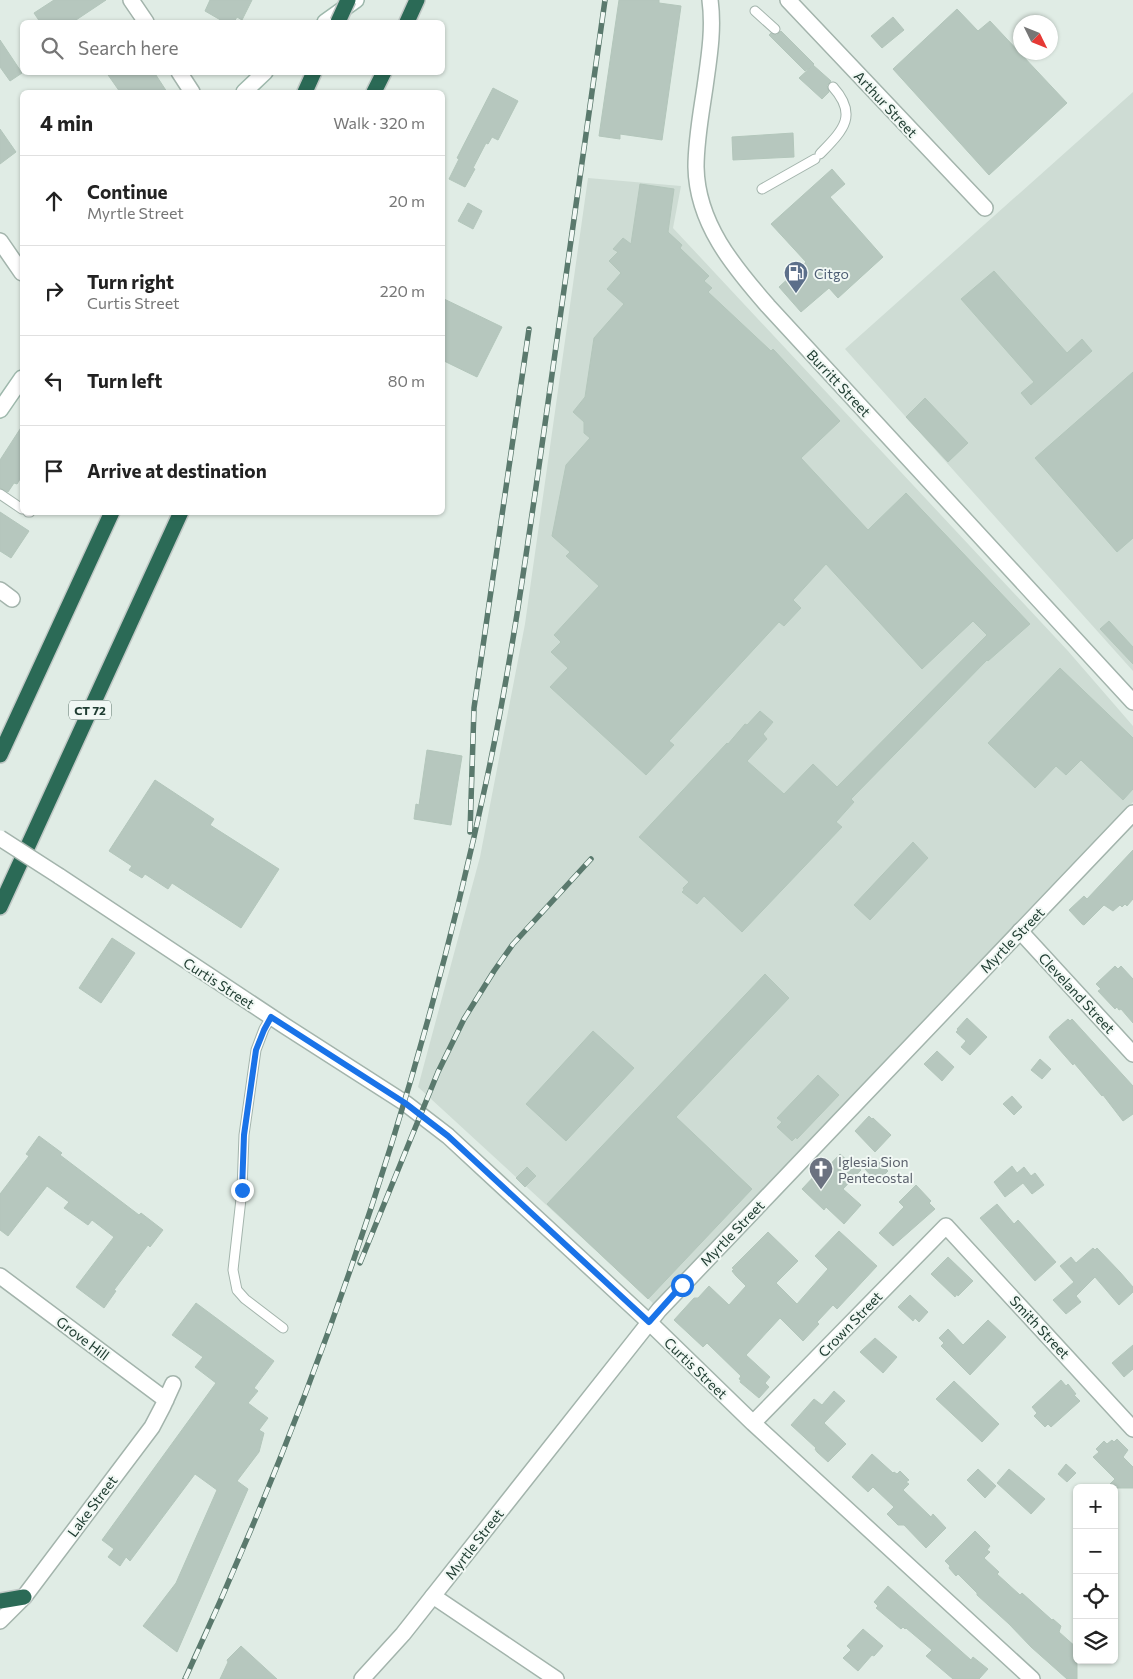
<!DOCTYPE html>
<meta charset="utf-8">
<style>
:root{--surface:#fff;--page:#f6f6f6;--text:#222;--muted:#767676;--line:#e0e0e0}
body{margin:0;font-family:Commissioner,sans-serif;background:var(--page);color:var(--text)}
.controls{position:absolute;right:15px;bottom:15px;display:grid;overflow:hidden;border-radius:8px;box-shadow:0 1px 4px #0004}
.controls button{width:45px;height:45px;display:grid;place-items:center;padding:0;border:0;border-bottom:1px solid var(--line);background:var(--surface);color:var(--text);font:25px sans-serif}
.compass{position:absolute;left:1013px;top:15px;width:45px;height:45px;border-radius:50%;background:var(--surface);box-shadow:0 1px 4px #0004;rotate:133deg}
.stop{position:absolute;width:15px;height:15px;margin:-11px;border:4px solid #1a73e8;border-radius:50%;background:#fff}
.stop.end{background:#1a73e8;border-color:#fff;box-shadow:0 1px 5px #0008}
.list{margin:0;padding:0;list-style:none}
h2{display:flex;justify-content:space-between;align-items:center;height:65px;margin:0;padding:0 20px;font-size:21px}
h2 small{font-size:16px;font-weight:400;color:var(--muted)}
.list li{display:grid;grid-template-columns:32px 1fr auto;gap:15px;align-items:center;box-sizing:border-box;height:90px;padding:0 20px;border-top:1px solid var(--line)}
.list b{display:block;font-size:19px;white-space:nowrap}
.list p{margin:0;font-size:16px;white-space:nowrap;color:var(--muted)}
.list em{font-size:16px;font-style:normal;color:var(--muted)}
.icon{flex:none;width:28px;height:28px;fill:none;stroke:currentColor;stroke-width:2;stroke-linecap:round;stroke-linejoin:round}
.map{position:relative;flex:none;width:1133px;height:1679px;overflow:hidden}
.search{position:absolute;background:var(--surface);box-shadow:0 1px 4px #0004;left:20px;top:20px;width:425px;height:55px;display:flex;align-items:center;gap:12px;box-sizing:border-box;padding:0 18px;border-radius:8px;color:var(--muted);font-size:19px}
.panel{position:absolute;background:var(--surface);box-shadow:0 1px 4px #0004;left:20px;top:90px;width:425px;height:425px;border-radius:8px}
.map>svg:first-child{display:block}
.built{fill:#cedcd4}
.building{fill:#b6c7be;stroke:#b3c6bb}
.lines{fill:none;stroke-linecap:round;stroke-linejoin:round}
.service-casing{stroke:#a3b4ac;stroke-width:11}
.minor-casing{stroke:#a3b4ac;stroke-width:18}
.tertiary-casing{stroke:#a3b4ac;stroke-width:18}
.secondary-casing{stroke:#9eb8ac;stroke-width:18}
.motorway-casing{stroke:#c1c9c6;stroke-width:18}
.service{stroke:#fff;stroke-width:9}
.minor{stroke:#fff;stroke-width:15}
.tertiary{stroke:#fff;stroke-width:15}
.secondary{stroke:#fff;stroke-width:15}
.motorway{stroke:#2b6a56;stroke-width:15}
.rail-casing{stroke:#5a796d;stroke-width:5.5}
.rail{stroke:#f1f8f4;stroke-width:4;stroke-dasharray:11;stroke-linecap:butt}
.minor-bridge-casing{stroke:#a3b4ac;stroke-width:18;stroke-linecap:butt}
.motorway-bridge-casing{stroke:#c1c9c6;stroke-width:18;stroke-linecap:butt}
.minor-bridge{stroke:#fff;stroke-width:15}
.motorway-bridge{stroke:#2b6a56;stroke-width:15}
.route{stroke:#1a73e8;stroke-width:6}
.labels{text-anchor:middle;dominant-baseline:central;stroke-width:4;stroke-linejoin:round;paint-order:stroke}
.shield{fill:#f1f8f4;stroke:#5f756c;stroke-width:1}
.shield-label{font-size:12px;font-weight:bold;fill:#203d32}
.street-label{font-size:14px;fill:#203d32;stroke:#f1f8f4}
.service-label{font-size:14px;fill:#4e5e75;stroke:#f1f8f4;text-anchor:start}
.worship-label{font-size:14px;fill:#5b616d;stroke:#f1f8f4;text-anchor:start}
</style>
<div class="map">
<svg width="1133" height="1679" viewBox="0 0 1133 1679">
<rect width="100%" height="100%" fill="#e0ece5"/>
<path class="built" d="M 1133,92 L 1133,671 L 845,349 Z
M 588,178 L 681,186 L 673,228 L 1068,651 L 1133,726 L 1133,802 L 655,1305 L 418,1087 L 480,857 L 525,624 Z"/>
<path class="building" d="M 54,0 L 106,0 L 73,22 L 40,22 L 34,13 Z
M 210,0 L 252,0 L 242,20 L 237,17 L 234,22 L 224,22 L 205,11 Z
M 619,0 L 659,0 L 659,3 L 681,6 L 662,140 L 620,134 L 620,139 L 599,136 Z
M 957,9 L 978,31 L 990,21 L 1067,103 L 989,175 L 893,69 Z
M 893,17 L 904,30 L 882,48 L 871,36 Z
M 781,31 L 814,64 L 813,65 L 831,81 L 827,85 L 829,92 L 822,99 L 799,78 L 811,67 L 805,71 L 769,35 L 771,33 L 777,35 Z
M 0,40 L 22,73 L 10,81 L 0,67 Z
M 106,72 L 154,72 L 167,92 L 120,92 Z
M 493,88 L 518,101 L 498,140 L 492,137 L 488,144 L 486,143 L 473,168 L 475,169 L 465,187 L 449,179 L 459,159 L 457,158 Z
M 0,129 L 16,152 L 0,164 Z
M 793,133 L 794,157 L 733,160 L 732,137 Z
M 832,169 L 845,184 L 830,197 L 883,257 L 838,298 L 829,288 L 801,312 L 779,287 L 806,262 L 771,224 Z
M 640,184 L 674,189 L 668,232 L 682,245 L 680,248 L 709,276 L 704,281 L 712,288 L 708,292 L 771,351 L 773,349 L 840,421 L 801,458 L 868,530 L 906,493 L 1030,624 L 988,661 L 987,660 L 851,799 L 854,802 L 836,822 L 842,827 L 742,932 L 704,896 L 697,904 L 682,892 L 684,890 L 683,888 L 689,882 L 639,837 L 727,743 L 728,744 L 745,724 L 747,725 L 760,711 L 773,722 L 763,734 L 767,739 L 747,761 L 784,794 L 813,764 L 837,787 L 987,635 L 973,621 L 922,669 L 826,564 L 793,600 L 801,608 L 784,626 L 779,622 L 669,741 L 674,745 L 646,775 L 550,687 L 568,668 L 551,652 L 561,642 L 554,635 L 599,586 L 566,556 L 570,552 L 552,536 L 566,465 L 590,438 L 584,433 L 584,422 L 573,412 L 585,397 L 594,338 L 624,304 L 607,289 L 621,273 L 609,261 L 618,252 L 613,249 L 623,238 L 631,244 Z
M 468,203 L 482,211 L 473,229 L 458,221 Z
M 994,271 L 1067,353 L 1082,339 L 1092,351 L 1031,405 L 1021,393 L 1034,382 L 961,299 Z
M 442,298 L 502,327 L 477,377 L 442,360 Z
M 1133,372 L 1133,538 L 1117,552 L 1035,458 Z
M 925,398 L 968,443 L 948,462 L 906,417 Z
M 22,426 L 22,476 L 17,484 L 14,483 L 8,492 L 0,488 L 0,460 Z
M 0,512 L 29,531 L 11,558 L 0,551 Z
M 1109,621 L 1133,647 L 1133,664 L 1100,629 Z
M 1060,668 L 1133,738 L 1133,789 L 1123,800 L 1081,760 L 1066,775 L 1056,766 L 1035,788 L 988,743 Z
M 427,750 L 462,756 L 451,825 L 414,819 L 416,804 L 419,805 Z
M 155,780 L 214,819 L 210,825 L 279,869 L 241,928 L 172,883 L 168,889 L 145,874 L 142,878 L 129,870 L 132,866 L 109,851 Z
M 913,842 L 928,858 L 870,920 L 854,905 Z
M 1133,850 L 1133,899 L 1127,906 L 1125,904 L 1122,907 L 1120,905 L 1113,911 L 1104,905 L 1084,925 L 1082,924 L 1069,910 L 1084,896 L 1087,899 Z
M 112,938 L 135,953 L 101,1003 L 79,988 Z
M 1115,966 L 1118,969 L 1121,966 L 1133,979 L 1133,1023 L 1121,1009 L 1119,1010 L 1117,1007 L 1115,1009 L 1098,991 L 1101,989 L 1096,984 Z
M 765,974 L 789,998 L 676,1117 L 752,1189 L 648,1299 L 547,1204 Z
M 967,1018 L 987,1037 L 970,1055 L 961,1047 L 966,1041 L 956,1032 L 958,1030 L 957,1029 Z
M 1068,1019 L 1070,1021 L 1072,1019 L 1133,1086 L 1133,1114 L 1123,1121 L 1103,1095 L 1102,1096 L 1074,1063 L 1073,1065 L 1051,1040 L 1049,1037 L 1053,1032 Z
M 593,1031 L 634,1068 L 566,1141 L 526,1104 Z
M 937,1051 L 954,1067 L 942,1081 L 924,1064 Z
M 1040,1059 L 1051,1069 L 1042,1079 L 1031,1070 Z
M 818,1075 L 839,1095 L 797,1139 L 796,1137 L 792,1141 L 777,1127 L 782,1122 L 777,1118 Z
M 1012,1096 L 1022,1107 L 1014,1115 L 1003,1104 Z
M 869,1116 L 872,1119 L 873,1118 L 891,1135 L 875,1152 L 855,1131 Z
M 39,1136 L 62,1153 L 60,1155 L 139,1215 L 141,1213 L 163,1230 L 150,1247 L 148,1245 L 114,1290 L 116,1291 L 104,1308 L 76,1287 L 114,1237 L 92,1220 L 88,1225 L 64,1208 L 69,1202 L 47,1186 L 8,1236 L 0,1230 L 0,1194 L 29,1156 L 26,1154 Z
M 840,1154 L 849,1162 L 851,1161 L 861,1170 L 843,1189 L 861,1205 L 844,1224 L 826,1207 L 824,1210 L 802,1189 L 818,1172 L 821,1174 Z
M 876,1159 L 888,1171 L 877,1182 L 865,1169 Z
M 1012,1166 L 1017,1173 L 1024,1167 L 1031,1176 L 1035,1173 L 1044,1185 L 1032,1194 L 1023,1183 L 1005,1197 L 994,1182 Z
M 527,1167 L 536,1176 L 525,1187 L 516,1178 Z
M 916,1185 L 931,1201 L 929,1203 L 935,1209 L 893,1246 L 879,1233 L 904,1207 L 899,1202 Z
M 997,1204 L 1014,1224 L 1018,1220 L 1056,1262 L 1035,1281 L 980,1218 Z
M 839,1231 L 877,1266 L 837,1309 L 833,1305 L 817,1322 L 819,1324 L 803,1341 L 780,1318 L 746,1355 L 770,1377 L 765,1383 L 769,1387 L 759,1398 L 740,1382 L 741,1380 L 739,1379 L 741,1376 L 707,1343 L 703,1347 L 674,1320 L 694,1298 L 698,1298 L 709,1286 L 729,1305 L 746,1286 L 736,1276 L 732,1271 L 734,1269 L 732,1268 L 768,1232 L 798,1261 L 776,1283 L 797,1304 L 828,1269 L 815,1256 Z
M 1093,1248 L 1095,1250 L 1097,1248 L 1120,1272 L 1133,1287 L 1133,1292 L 1119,1305 L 1095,1277 L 1076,1296 L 1081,1302 L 1066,1314 L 1053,1300 L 1074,1282 L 1060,1266 L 1071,1257 L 1076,1263 Z
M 948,1257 L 973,1281 L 958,1296 L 957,1294 L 955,1297 L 931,1274 Z
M 910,1295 L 928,1312 L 919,1322 L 915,1318 L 913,1321 L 898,1307 Z
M 196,1303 L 274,1361 L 254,1388 L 258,1391 L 248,1403 L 268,1418 L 259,1430 L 264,1433 L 259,1452 L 237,1481 L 248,1489 L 177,1652 L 143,1626 L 176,1583 L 217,1490 L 195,1474 L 130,1561 L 126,1557 L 120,1566 L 108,1557 L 114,1549 L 102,1540 L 216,1383 L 195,1367 L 203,1357 L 172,1335 Z
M 988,1320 L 1006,1337 L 970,1375 L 941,1346 L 944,1343 L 939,1338 L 948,1329 L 963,1345 Z
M 875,1338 L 897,1357 L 883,1373 L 860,1352 Z
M 1133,1345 L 1133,1369 L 1124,1377 L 1112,1363 Z
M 1061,1380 L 1066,1386 L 1068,1384 L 1076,1394 L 1074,1395 L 1080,1401 L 1051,1427 L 1048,1424 L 1045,1427 L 1034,1416 L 1037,1413 L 1032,1407 Z
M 954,1381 L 999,1424 L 982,1442 L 936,1399 Z
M 834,1391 L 845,1401 L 824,1423 L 846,1444 L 828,1462 L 817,1452 L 815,1449 L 816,1448 L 791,1425 L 814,1399 L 822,1405 Z
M 1117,1439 L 1128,1450 L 1123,1457 L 1133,1467 L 1133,1488 L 1106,1488 L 1115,1479 L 1093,1457 L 1099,1452 L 1096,1449 L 1104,1441 L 1107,1444 L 1112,1440 L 1114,1442 Z
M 872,1454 L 893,1473 L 894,1472 L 897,1474 L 900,1471 L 909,1480 L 906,1482 L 909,1484 L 903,1490 L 931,1517 L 933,1514 L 946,1528 L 926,1548 L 904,1525 L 898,1525 L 887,1514 L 894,1507 L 873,1487 L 868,1492 L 852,1477 Z
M 1066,1464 L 1076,1473 L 1067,1482 L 1058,1474 Z
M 978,1469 L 996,1486 L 985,1498 L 967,1480 Z
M 1009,1469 L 1045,1499 L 1031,1514 L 997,1483 Z
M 975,1531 L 990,1546 L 987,1550 L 990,1552 L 984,1558 L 999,1572 L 997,1574 L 1020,1595 L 1022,1593 L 1052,1620 L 1053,1619 L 1061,1626 L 1059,1632 L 1077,1648 L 1077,1679 L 1067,1679 L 1031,1647 L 1009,1624 L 977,1595 L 977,1593 L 958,1574 L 956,1576 L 949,1568 L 950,1566 L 945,1561 Z
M 888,1586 L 971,1660 L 973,1657 L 988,1669 L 979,1679 L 953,1679 L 926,1656 L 932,1650 L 906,1628 L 905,1629 L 903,1627 L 901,1629 L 876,1608 L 878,1606 L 874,1602 Z
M 863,1629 L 883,1646 L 874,1656 L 872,1655 L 858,1671 L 843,1658 L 851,1650 L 847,1646 Z
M 241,1646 L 277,1679 L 220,1679 L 228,1662 L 227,1660 Z"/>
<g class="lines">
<defs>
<path id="service" d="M 755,11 L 775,29
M 820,154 C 842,131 859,116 833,87
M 762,189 L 815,159
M 0,494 L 22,509
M 28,512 L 30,512
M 271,1017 L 264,1029 L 256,1050 L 244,1135 L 242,1190 L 233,1270 L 237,1290 L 245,1299 L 283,1328"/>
<path id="minor" d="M 788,0 L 985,208
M 0,241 L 22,273
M 0,590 L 12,599
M 59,876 L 285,1026 L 405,1103 L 448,1136 L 649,1322 L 753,1423 L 1032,1679
M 1020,931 L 1133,1054
M 753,1423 L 946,1226 L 1133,1429
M 433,1596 L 556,1679"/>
<path id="tertiary" d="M 131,0 L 146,22
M 710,0 C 714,29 709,58 705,87 C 701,114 696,140 696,167 C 697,223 733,266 768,306 L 1133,702
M 179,72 L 192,92
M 0,1276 L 166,1400
M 0,1621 L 24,1597 L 152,1427 L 163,1406 L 173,1384
M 362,1679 L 403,1634 L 659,1310 L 1133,813"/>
<path id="secondary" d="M 325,22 L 356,0
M 244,92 L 265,72
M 0,410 L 22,378"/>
<path id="motorway" d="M 407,22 L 417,0
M 305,92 L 314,72
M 374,92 L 384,72
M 0,755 L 112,512
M 0,907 L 181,512
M 0,1601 L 24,1597"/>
</defs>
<use href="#service" class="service-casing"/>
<use href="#minor" class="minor-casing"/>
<use href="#tertiary" class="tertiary-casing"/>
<use href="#secondary" class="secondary-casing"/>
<use href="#motorway" class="motorway-casing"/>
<use href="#service" class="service"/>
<use href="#minor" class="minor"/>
<use href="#tertiary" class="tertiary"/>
<use href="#secondary" class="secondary"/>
<use href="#motorway" class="motorway"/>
<defs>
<path id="rail" d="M 470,832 L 474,708 L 529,329
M 360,1263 L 438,1072 L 464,1019 L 494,971 L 513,944 L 591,859
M 185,1679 C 319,1390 421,1089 487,778 C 512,661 528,542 545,424 C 565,283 585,141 605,0"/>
</defs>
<use href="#rail" class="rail-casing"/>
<use href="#rail" class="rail"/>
<defs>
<path id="minor-bridge" d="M 0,838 L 59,876"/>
<path id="motorway-bridge" d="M 338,22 L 348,0"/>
</defs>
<use href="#minor-bridge" class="minor-bridge-casing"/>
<use href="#motorway-bridge" class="motorway-bridge-casing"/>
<use href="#minor-bridge" class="minor-bridge"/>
<use href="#motorway-bridge" class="motorway-bridge"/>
</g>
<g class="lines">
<path class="route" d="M 242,1190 L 244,1135 L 256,1050 L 264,1030 L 271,1017 L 405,1103 L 448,1136 L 649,1322 L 682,1285"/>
</g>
<defs>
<symbol id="fuel-pin" viewBox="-11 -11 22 30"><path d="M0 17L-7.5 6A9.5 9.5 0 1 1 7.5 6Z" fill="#5c6f8a" stroke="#f1f8f4"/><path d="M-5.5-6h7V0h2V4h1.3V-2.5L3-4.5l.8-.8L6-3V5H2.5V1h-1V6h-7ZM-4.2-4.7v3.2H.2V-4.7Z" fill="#fff"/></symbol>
<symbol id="church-pin" viewBox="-11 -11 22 30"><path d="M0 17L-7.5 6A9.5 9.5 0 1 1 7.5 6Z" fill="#6b7280" stroke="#f1f8f4"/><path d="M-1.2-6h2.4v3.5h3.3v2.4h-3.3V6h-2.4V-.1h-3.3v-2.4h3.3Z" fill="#fff"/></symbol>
</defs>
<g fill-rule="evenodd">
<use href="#fuel-pin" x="782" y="259" width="28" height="38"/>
<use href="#church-pin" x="807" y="1155" width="28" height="38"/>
</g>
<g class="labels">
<rect class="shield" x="69" y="700.5" width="42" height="19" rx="4"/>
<g class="shield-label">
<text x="90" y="710">CT 72</text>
</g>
<g class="street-label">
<text transform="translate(886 104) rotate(47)">Arthur Street</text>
<text transform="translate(839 383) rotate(47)">Burritt Street</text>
<text transform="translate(1012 940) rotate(-46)">Myrtle Street</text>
<text transform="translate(219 983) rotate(33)">Curtis Street</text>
<text transform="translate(1077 993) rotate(47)">Cleveland Street</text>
<text transform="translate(732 1233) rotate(-46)">Myrtle Street</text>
<text transform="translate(850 1324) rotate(-46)">Crown Street</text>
<text transform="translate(1040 1327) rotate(47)">Smith Street</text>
<text transform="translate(83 1338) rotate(37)">Grove Hill</text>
<text transform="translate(696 1368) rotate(44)">Curtis Street</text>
<text transform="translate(92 1506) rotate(-53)">Lake Street</text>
<text transform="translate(474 1544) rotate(-52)">Myrtle Street</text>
</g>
<g class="service-label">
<text x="814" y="273">Citgo</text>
</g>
<g class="worship-label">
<text x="838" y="1161">Iglesia Sion<tspan x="838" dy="16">Pentecostal</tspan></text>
</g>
</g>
</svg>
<div class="controls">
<button>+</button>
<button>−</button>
<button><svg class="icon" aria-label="locate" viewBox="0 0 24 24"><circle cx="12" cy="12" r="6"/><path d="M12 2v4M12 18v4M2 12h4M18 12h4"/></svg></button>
<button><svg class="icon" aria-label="layers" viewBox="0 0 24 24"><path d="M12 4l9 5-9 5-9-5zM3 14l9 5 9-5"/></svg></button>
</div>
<svg class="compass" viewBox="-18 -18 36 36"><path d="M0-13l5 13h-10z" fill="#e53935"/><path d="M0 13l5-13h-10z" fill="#767676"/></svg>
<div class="stop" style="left:682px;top:1285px"></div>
<div class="stop end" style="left:242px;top:1190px"></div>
<div class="search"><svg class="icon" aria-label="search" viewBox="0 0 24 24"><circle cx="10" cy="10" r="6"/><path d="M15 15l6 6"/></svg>Search here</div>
<section class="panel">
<h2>4 min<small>Walk · 320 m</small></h2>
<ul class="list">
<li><svg class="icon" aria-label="ahead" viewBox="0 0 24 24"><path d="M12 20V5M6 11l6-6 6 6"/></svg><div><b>Continue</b><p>Myrtle Street</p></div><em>20 m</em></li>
<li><svg class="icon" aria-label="right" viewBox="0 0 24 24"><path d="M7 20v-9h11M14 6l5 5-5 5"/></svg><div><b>Turn right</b><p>Curtis Street</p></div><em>220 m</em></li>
<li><svg class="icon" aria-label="left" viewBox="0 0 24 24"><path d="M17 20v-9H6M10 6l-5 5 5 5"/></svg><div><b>Turn left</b></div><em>80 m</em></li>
<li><svg class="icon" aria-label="arrive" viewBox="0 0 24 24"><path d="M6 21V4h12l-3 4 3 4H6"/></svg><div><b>Arrive at destination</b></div></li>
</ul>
</section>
</div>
